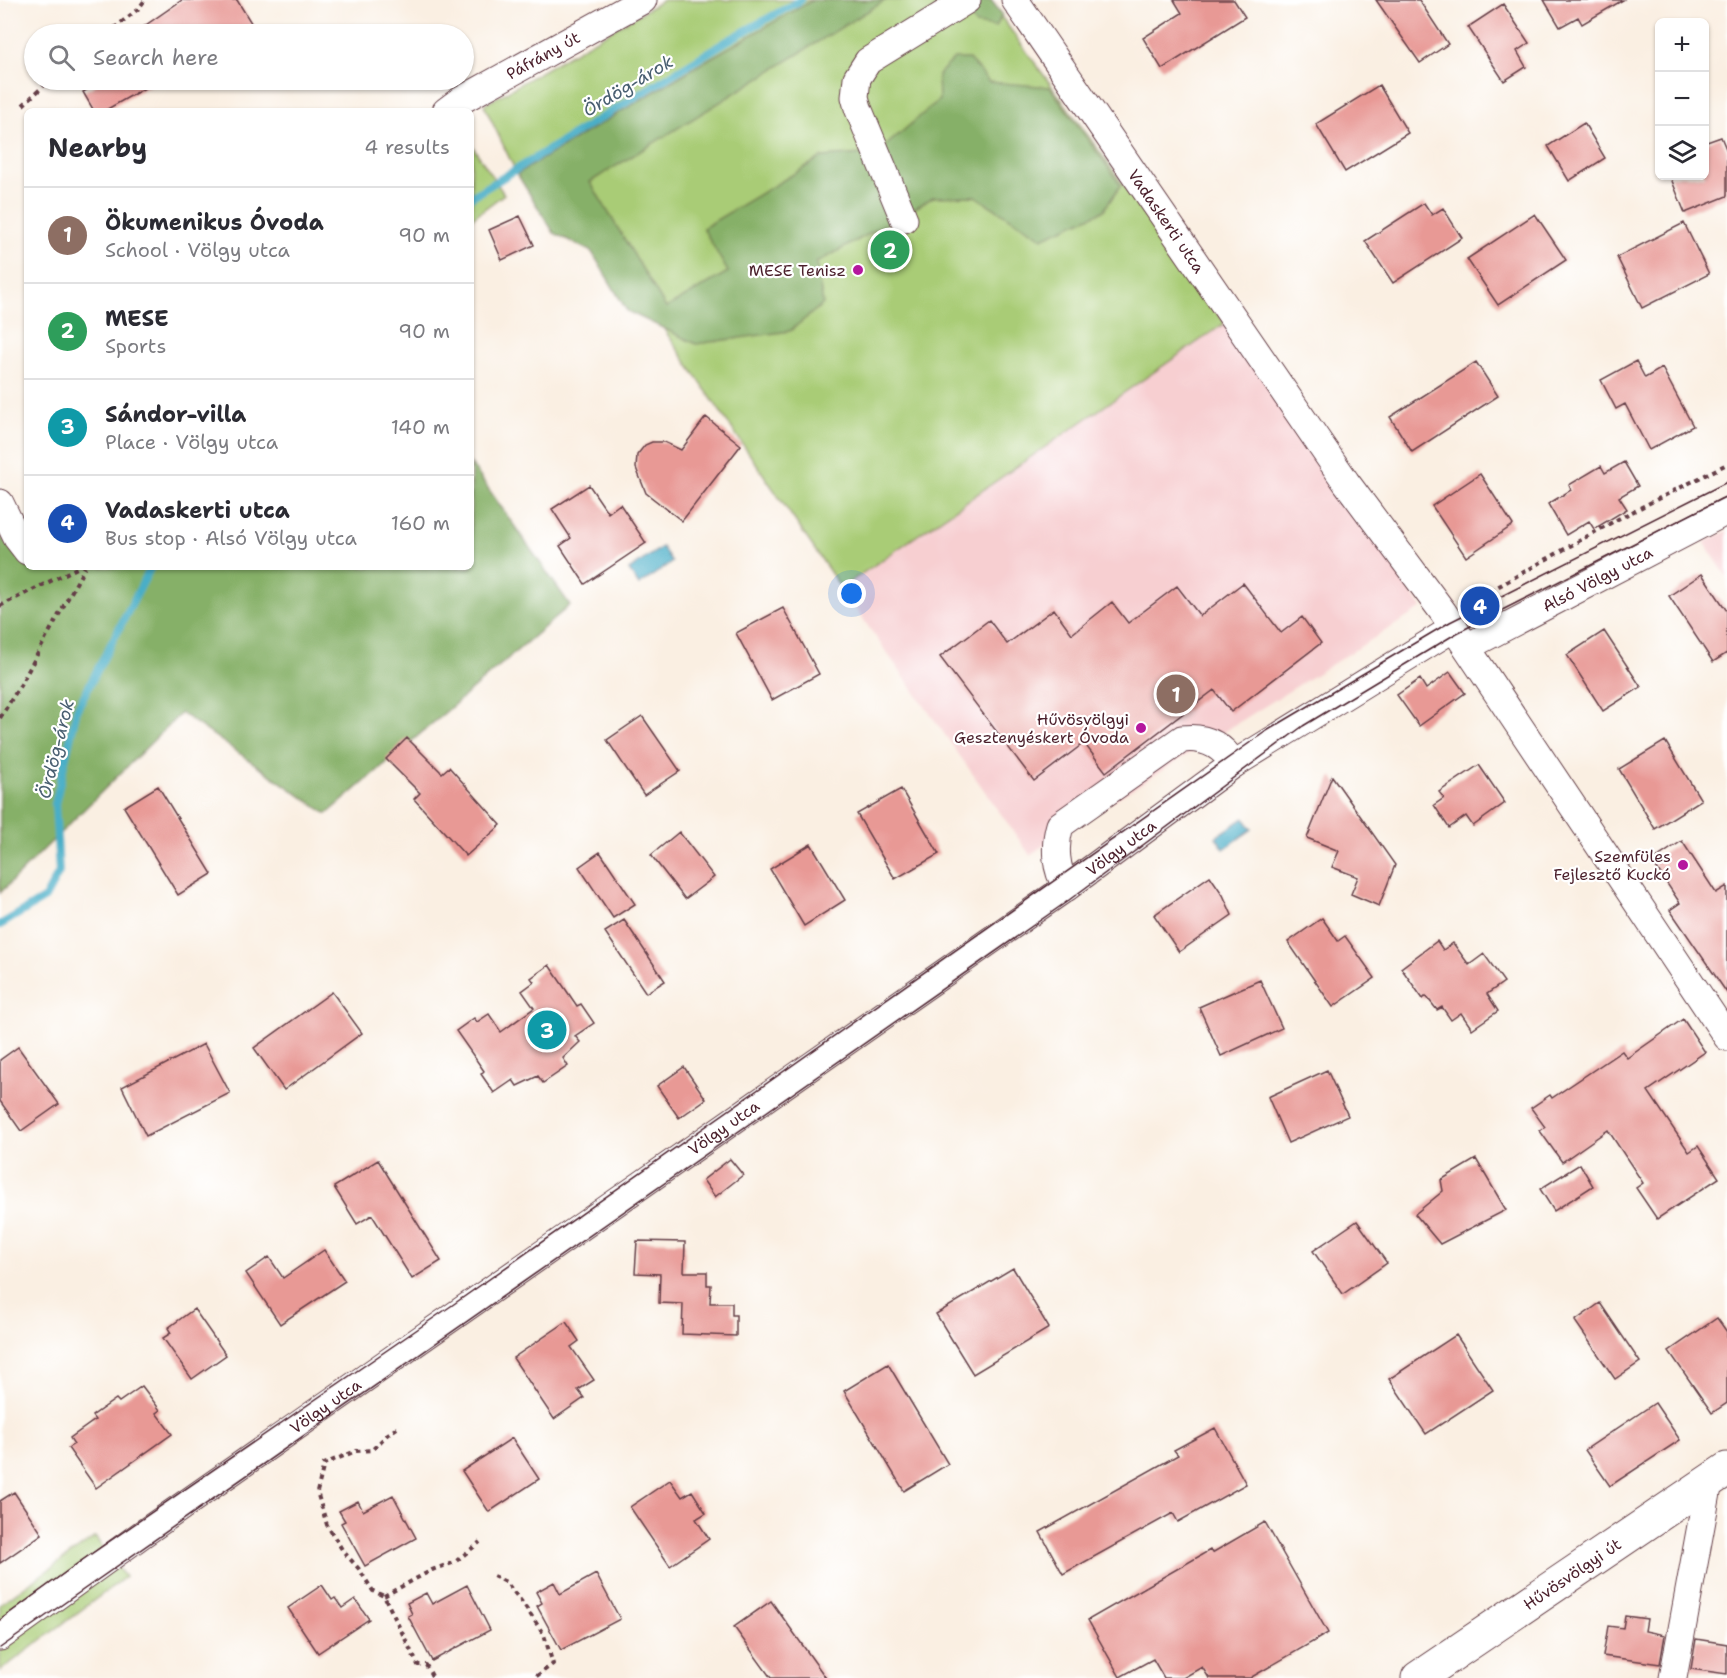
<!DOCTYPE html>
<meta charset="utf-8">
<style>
:root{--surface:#fff;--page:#f7f7f7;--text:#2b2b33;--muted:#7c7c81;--line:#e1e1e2;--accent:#b5179e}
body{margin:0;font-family:"Shantell Sans",sans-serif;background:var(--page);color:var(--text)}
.controls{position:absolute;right:18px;top:18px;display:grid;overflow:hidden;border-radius:9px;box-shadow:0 2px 4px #0004}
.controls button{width:54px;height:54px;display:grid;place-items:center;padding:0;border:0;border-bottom:2px solid var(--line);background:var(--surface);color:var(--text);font:30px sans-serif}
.you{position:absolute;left:852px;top:594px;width:21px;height:21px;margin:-15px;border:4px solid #fff;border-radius:50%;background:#1a73e8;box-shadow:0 0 0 9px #1a73e833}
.badge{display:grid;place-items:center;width:39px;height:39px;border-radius:50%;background:var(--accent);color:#fff;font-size:20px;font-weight:700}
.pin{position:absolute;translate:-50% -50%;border:3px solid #fff;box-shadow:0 2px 6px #0006}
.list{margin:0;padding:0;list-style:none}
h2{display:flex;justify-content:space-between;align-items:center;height:78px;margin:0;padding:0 24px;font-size:26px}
h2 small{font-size:20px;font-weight:400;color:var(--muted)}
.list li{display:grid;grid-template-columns:39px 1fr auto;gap:18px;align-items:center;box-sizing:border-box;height:96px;padding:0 24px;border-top:2px solid var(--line)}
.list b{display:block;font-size:22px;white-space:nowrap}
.list p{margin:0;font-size:20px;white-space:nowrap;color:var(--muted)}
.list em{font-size:20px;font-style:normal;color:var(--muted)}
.icon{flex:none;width:33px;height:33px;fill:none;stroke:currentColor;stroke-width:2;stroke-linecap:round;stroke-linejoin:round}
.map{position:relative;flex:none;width:1727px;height:1678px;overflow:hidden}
.search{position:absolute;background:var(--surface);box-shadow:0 2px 4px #0004;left:24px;top:24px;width:450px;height:66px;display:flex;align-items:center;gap:15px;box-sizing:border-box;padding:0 21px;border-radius:33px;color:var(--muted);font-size:22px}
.panel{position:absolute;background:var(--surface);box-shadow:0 2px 4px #0004;left:24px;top:108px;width:450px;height:462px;border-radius:9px}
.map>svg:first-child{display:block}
.built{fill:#f7cfd1}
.green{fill:#a9cc76;stroke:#7a7650;stroke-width:1.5}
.forest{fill:#86b067;stroke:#686849;stroke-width:1.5}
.water{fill:#48aec7;stroke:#496679;stroke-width:1.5}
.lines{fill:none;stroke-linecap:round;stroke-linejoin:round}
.stream{stroke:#48aec7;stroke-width:8}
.building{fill:#e89995}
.minor-casing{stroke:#643e46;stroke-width:29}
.major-casing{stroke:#643e46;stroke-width:35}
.path{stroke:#643e46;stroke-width:4;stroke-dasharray:4.5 4.5;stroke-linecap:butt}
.minor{stroke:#fff;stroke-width:27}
.major{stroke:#fff;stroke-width:33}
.tram{stroke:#4a1f2b;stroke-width:1.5}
.poi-dot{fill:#b5179e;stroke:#fff;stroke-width:2}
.labels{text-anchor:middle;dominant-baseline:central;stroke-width:4.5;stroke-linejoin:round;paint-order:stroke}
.street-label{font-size:16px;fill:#4a1f2b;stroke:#fff}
.poi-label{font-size:16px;fill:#4a1f2b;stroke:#fff;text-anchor:end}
.water-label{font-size:18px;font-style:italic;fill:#495f71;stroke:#fff}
</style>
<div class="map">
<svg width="1727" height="1678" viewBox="0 0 1727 1678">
<rect width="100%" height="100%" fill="#fff"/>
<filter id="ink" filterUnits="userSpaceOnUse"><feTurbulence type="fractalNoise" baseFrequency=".0167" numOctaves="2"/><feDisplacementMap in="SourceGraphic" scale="12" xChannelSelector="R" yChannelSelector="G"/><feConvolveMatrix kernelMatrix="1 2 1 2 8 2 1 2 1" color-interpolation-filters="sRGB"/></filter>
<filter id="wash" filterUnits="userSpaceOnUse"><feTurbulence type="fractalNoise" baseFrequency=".008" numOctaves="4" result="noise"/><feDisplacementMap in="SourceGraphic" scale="24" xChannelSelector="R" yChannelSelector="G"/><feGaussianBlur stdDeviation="1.35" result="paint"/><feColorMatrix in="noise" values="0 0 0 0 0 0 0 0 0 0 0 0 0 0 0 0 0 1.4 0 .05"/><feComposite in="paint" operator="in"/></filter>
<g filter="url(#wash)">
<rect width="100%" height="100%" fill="#faefe2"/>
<path class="built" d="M 1225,323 L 1422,608 L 1057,836 L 1030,855 L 841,588 Z
M 1727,531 L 1727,577 L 1704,542 Z"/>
<path class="green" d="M 663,0 L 813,0 L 707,60 L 517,174 L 484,105 Z
M 883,0 L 989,0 L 1225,323 L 841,588 L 566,186 Z
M 471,144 L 504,194 L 471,219 Z
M 95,1537 L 125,1577 L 0,1671 L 0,1604 Z"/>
<path class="forest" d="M 813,0 L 886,0 L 590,182 L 666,308 L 728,272 L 703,228 L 822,157 L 877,153 L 939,100 L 938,75 L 954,59 L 969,59 L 989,82 L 1050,87 L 1121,185 L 1103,211 L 1042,238 L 975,196 L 933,197 L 909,212 L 816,263 L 823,304 L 790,331 L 696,344 L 627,311 L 592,252 L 554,233 L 517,174 L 707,60 Z
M 974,0 L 991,0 L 1002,14 L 996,27 L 976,24 L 965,9 Z
M 471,464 L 570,605 L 327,814 L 181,713 L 0,893 L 0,535 L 16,556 L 27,559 L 27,567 L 471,567 Z"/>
<path class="water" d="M 662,547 L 672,562 L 639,585 L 629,570 Z
M 1244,818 L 1252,829 L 1224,849 L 1216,837 Z"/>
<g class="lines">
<path class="stream" d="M 471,197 L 727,41 L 801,0
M 0,925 L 45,898 L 59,872 L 55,804 L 77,709 L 151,567"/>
</g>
<g id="blocks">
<path class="building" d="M 182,0 L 237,0 L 258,34 L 133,34 Z
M 1174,0 L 1234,0 L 1245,17 L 1162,69 L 1143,38 L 1182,13 Z
M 1376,0 L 1419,0 L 1448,44 L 1420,63 Z
M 1544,0 L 1623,0 L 1582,24 L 1578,17 L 1560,27 Z
M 1503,4 L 1529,43 L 1517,51 L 1526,67 L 1504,81 L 1468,27 Z
M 104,80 L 159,80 L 104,111 L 94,111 L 83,92 Z
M 1379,85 L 1408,133 L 1345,172 L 1316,124 Z
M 1584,123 L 1605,158 L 1569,181 L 1548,146 Z
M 1721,137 L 1727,151 L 1727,196 L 1685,213 L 1670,176 L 1704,176 L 1704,143 Z
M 1424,203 L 1432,215 L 1443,208 L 1462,238 L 1393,283 L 1365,241 Z
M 1535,214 L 1566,260 L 1498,305 L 1467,259 Z
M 520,216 L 534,245 L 502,260 L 489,230 Z
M 1684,223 L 1709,274 L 1642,308 L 1617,257 Z
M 1636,361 L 1645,378 L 1662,368 L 1693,426 L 1649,450 L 1625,404 L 1616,409 L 1601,380 Z
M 1476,362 L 1498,396 L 1412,452 L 1390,417 Z
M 706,417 L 741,445 L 682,521 L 646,493 L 636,468 L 637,455 L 645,445 L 652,442 L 664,442 L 681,450 Z
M 1624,462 L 1638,486 L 1619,497 L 1627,509 L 1594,529 L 1589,521 L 1566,535 L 1548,504 L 1571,490 L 1569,485 L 1601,466 L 1605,473 Z
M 1480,474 L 1513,525 L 1466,557 L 1432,506 Z
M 589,485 L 608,513 L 620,504 L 646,543 L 585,584 L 560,546 L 571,538 L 552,509 Z
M 1702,574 L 1727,611 L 1727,653 L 1713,662 L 1669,596 Z
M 1243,583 L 1281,633 L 1302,617 L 1321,643 L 1231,712 L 1214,690 L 1106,772 L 1084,743 L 1034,781 L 940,657 L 989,620 L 1007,644 L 1054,609 L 1072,634 L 1112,602 L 1128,623 L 1177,586 L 1200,616 Z
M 783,608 L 819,674 L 772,700 L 736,633 Z
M 1604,631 L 1641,687 L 1603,711 L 1567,655 Z
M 1450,672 L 1465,693 L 1419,726 L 1397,695 L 1420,679 L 1426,689 Z
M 642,716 L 680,771 L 644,795 L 607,740 Z
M 407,738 L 442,773 L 449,767 L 501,825 L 466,856 L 414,799 L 420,793 L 386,759 Z
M 1665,741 L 1701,800 L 1655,829 L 1619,769 Z
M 1479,765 L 1505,803 L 1473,826 L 1466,816 L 1449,828 L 1434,805 L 1444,798 L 1439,792 Z
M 1332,776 L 1395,865 L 1379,906 L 1351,894 L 1358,877 L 1332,867 L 1339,851 L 1307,838 Z
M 158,786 L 212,874 L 178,895 L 124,807 Z
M 901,789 L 939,854 L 895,879 L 857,814 Z
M 679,832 L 714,877 L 685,899 L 651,855 Z
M 1682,841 L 1716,893 L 1727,886 L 1727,993 L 1670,910 L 1680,903 L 1652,861 Z
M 811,844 L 845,900 L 804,926 L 770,869 Z
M 600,852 L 635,904 L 613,918 L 579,867 Z
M 1210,876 L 1223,895 L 1232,915 L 1179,952 L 1154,915 Z
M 1322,918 L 1338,941 L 1345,936 L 1375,978 L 1333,1007 L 1288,942 Z
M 624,920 L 665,981 L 646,993 L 605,932 Z
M 1437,941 L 1443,950 L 1453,943 L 1469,965 L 1484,954 L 1504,982 L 1487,994 L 1498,1011 L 1472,1029 L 1461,1013 L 1451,1020 L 1442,1007 L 1437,1010 L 1426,996 L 1423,999 L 1401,968 Z
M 549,965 L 577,1006 L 581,1004 L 594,1023 L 575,1036 L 580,1042 L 563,1058 L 568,1066 L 543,1083 L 538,1076 L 517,1086 L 513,1080 L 494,1093 L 481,1074 L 484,1071 L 456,1031 L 474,1018 L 477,1022 L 489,1014 L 501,1032 L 534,1008 L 522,991 L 534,982 L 531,978 Z
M 1260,980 L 1282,1028 L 1221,1056 L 1199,1007 Z
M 332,992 L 362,1033 L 284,1090 L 254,1048 Z
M 1683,1019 L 1705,1052 L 1648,1091 L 1689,1152 L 1698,1146 L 1719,1178 L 1657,1219 L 1636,1188 L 1643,1183 L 1608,1130 L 1562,1162 L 1540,1131 L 1545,1127 L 1531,1108 L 1550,1095 L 1552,1098 L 1622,1051 L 1627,1058 Z
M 204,1044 L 230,1093 L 146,1136 L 122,1087 Z
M 18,1047 L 59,1104 L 21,1131 L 0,1101 L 0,1060 Z
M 684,1067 L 706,1099 L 679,1118 L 657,1086 Z
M 1327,1070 L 1348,1116 L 1288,1143 L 1268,1097 Z
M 730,1159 L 743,1175 L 715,1197 L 703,1180 Z
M 1476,1159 L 1506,1210 L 1440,1244 L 1415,1214 L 1443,1191 L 1441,1180 Z
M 378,1160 L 441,1261 L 412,1279 L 372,1215 L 357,1224 L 334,1187 Z
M 1580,1164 L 1593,1186 L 1554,1211 L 1540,1189 Z
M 1357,1221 L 1387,1263 L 1343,1294 L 1313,1251 Z
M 637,1241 L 685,1242 L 684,1272 L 707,1272 L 707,1285 L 711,1285 L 710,1303 L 732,1303 L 732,1315 L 736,1315 L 736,1336 L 682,1334 L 683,1304 L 659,1303 L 660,1274 L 635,1273 Z
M 324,1250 L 345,1281 L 280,1324 L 246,1273 L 269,1257 L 283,1278 Z
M 1013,1268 L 1049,1328 L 973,1374 L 936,1314 Z
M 1600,1303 L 1640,1362 L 1615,1379 L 1575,1321 Z
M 194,1309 L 226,1355 L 192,1379 L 163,1338 L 171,1333 L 168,1328 Z
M 1717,1318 L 1727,1332 L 1727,1403 L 1712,1413 L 1669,1351 Z
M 566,1322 L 579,1341 L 571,1347 L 594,1380 L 578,1390 L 584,1398 L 554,1419 L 513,1358 Z
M 1456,1335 L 1493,1390 L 1426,1434 L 1389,1379 Z
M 888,1364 L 948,1464 L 904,1491 L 844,1391 Z
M 142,1386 L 160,1410 L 156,1413 L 172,1434 L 96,1488 L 68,1448 L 74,1444 L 70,1438 L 95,1420 L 92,1416 L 116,1399 L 119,1402 Z
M 1655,1403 L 1680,1440 L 1610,1486 L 1585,1450 Z
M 1215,1428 L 1246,1484 L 1178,1522 L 1173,1513 L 1063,1574 L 1040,1532 L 1178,1455 L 1174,1450 Z
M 512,1438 L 539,1479 L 489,1512 L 462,1471 Z
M 670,1480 L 682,1497 L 692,1491 L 706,1513 L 696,1519 L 709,1539 L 670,1566 L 630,1507 Z
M 14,1492 L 42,1534 L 0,1563 L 0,1501 Z
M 393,1495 L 416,1538 L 365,1566 L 341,1523 L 345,1521 L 339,1511 L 358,1501 L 363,1511 Z
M 1265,1522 L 1328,1633 L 1250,1678 L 1209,1678 L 1202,1667 L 1183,1678 L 1164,1678 L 1153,1659 L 1120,1677 L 1088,1620 L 1210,1550 L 1212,1553 Z
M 596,1574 L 620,1619 L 561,1650 L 537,1606 L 542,1603 L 536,1592 L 554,1582 L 560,1594 Z
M 322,1585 L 332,1600 L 335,1598 L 342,1608 L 355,1599 L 369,1619 L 318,1653 L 288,1608 Z
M 467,1585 L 490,1630 L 432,1661 L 408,1616 L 412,1614 L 407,1603 L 426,1593 L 432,1604 Z
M 771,1601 L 826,1678 L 771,1678 L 734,1627 Z
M 1625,1616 L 1647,1619 L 1645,1631 L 1665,1635 L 1660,1664 L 1603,1656 L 1608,1626 L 1623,1628 Z
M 1696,1639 L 1727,1644 L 1727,1674 L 1691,1669 Z"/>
</g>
</g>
<g filter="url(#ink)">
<use href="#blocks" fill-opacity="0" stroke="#643e46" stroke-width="1.5"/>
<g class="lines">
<defs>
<g id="minor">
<path id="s1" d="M 1015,0 L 1346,482 L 1443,612 L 1727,1037"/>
<path id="s2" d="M 446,111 L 458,102 L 643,0"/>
<path d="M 904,219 L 858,108 L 855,97 L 857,78 L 868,61 L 967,0"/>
<path d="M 0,503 L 17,538 L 27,551"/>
<path id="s3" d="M 1467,647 L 1727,511"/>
<path d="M 1067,887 C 1055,870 1054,845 1060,825 L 1182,739 C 1205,736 1222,745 1234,764"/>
<path id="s4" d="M 0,1637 L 141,1535 L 1067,887 L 1234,764 L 1454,628"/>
<path d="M 1673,1678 L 1709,1482"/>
</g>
<g id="major">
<path id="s5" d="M 1418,1678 L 1727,1469"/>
</g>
</defs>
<use href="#minor" class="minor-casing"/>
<use href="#major" class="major-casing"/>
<path class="path" d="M 107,34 L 138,9 L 145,0
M 23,105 L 50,80
M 1467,604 L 1618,519 L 1727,464
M 0,606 L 79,567
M 0,718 L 21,684 L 85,567
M 397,1428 L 388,1434 L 372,1450 L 356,1451 L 324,1464 L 317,1492 L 327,1525 L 343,1551 L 359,1569 L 373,1591 L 384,1596 L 418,1665 L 426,1665 L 433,1678
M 493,1576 L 506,1582 L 525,1606 L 544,1635 L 553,1664 L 534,1678
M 384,1596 L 432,1570 L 455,1562 L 480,1542"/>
<use href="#minor" class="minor"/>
<use href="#major" class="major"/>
<path class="tram" d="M 0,1620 L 78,1563 L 451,1306 L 1265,732 L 1450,622 L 1727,482
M 0,1648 L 1065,903 L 1303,726 L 1457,633 L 1727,496"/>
</g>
</g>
<g class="poi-dot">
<circle cx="858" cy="270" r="6"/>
<circle cx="1141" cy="728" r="6"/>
<circle cx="1683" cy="865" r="6"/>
</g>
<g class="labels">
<g class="street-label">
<text stroke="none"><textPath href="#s2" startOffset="112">Páfrány út</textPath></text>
<text stroke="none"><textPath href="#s1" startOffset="268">Vadaskerti utca</textPath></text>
<text stroke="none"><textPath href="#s3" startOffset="147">Alsó Völgy utca</textPath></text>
<text stroke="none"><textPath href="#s4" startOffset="1371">Völgy utca</textPath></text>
<text stroke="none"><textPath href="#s4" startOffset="885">Völgy utca</textPath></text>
<text stroke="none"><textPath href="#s4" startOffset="399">Völgy utca</textPath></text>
<text stroke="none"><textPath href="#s5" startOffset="186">Hűvösvölgyi út</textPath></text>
</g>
<g class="poi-label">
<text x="846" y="270">MESE Tenisz</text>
<text x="1129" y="719">Hűvösvölgyi<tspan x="1129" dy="18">Gesztenyéskert Óvoda</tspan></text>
<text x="1671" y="856">Szemfüles<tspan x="1671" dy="18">Fejlesztő Kuckó</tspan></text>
</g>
<g class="water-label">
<text transform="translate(628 86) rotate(-31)">Ördög-árok</text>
<text transform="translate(56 749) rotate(-76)">Ördög-árok</text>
</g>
</g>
</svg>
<div class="controls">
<button>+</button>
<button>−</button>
<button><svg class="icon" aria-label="layers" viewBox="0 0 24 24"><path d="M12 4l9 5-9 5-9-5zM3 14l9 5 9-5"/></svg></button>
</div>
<div class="you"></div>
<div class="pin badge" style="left:1176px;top:694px;background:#8d6e63">1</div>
<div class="pin badge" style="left:890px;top:250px;background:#2e9e5b">2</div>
<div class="pin badge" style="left:547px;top:1030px;background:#0f9aa8">3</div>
<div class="pin badge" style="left:1480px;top:606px;background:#1a4fb4">4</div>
<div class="search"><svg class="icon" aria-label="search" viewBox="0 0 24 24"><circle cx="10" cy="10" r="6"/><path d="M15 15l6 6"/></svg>Search here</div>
<section class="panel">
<h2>Nearby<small>4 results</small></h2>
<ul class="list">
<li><span class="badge" style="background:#8d6e63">1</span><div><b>Ökumenikus Óvoda</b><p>School · Völgy utca</p></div><em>90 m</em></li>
<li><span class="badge" style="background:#2e9e5b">2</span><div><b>MESE</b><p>Sports</p></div><em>90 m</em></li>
<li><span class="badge" style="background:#0f9aa8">3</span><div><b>Sándor-villa</b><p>Place · Völgy utca</p></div><em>140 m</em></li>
<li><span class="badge" style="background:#1a4fb4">4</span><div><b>Vadaskerti utca</b><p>Bus stop · Alsó Völgy utca</p></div><em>160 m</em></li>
</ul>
</section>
</div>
